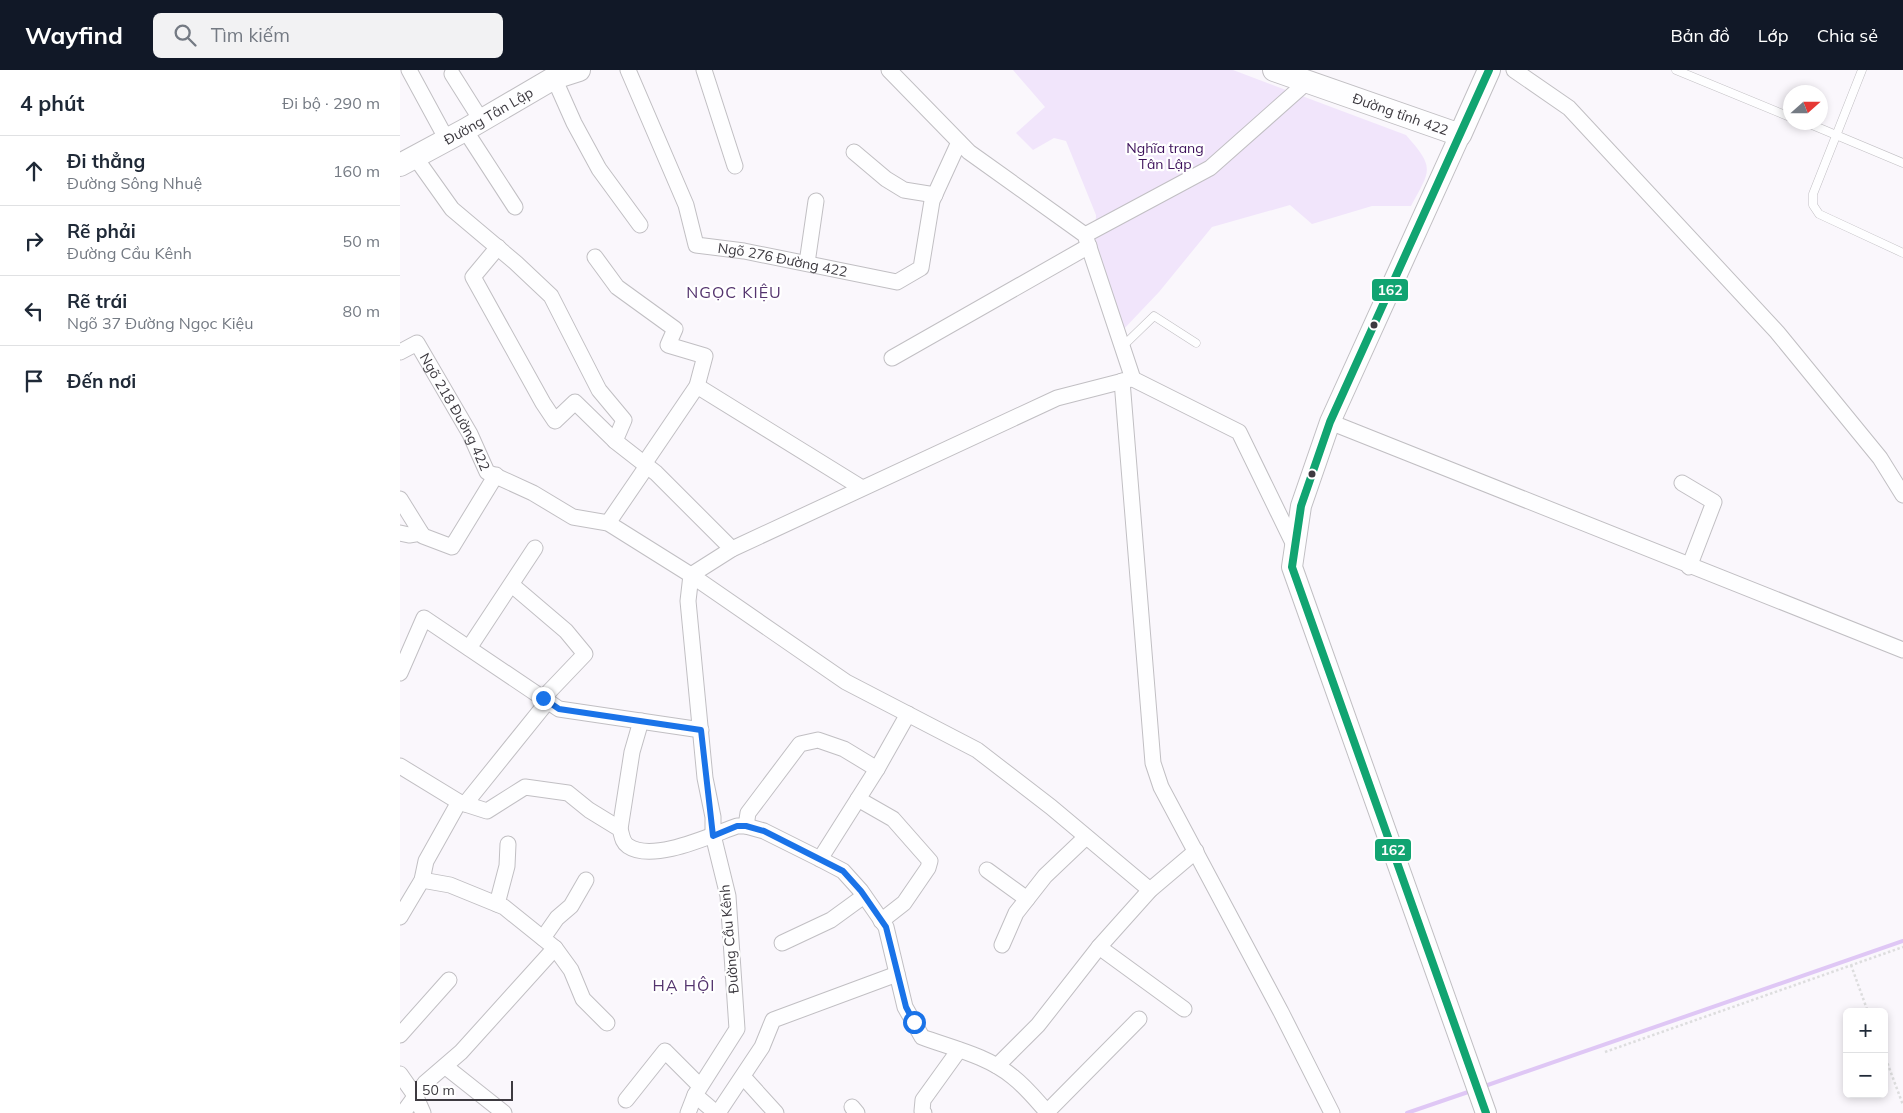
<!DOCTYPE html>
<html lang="vi">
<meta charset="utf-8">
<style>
:root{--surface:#fff;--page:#f2f2f3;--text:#1f2937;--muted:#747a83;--line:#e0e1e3;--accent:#111827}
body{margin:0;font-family:Mulish,sans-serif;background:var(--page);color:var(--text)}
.controls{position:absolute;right:15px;bottom:15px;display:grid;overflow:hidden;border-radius:8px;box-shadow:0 2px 8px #0003}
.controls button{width:45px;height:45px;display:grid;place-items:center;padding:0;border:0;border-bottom:1px solid var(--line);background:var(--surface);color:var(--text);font:25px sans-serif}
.compass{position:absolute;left:1383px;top:15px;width:45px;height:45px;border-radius:50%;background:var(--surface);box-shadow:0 2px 8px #0003;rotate:69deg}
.scale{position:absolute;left:15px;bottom:12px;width:98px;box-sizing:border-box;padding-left:5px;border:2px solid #3d3a40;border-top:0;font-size:14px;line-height:18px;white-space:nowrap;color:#3d3a40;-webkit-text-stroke:4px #fff;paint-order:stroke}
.stop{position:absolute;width:15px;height:15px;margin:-11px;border:4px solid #1a73e8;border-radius:50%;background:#fff}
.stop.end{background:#1a73e8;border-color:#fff;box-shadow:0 1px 5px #0008}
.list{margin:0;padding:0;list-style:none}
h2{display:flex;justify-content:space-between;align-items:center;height:65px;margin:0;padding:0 20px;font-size:21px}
h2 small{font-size:16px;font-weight:400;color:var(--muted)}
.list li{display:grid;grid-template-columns:32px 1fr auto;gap:15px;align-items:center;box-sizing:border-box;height:70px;padding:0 20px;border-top:1px solid var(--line)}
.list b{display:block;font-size:19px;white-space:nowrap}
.list p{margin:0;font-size:16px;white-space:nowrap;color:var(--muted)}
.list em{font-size:16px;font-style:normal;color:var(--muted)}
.icon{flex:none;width:28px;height:28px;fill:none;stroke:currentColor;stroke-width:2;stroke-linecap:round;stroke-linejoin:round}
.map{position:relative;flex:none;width:1503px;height:1043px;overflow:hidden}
header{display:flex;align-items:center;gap:30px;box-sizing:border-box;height:70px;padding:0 25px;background:var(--accent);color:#fff}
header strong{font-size:24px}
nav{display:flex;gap:28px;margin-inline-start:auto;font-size:18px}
.search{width:350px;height:45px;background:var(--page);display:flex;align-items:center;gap:12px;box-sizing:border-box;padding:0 18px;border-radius:8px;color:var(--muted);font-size:19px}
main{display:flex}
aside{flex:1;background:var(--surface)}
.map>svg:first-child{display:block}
.green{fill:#f1e5fb}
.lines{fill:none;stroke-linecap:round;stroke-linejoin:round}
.stream{stroke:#dfc7f5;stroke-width:4}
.lane-casing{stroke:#c1bfc3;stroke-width:9}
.street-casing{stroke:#c1bfc3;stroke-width:17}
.secondary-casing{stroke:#c1bfc3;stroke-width:22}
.primary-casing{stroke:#c1bfc3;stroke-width:24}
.path{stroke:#ddddde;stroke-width:2.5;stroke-dasharray:2.5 2.5;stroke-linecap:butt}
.lane{stroke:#fefeff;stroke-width:8}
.street{stroke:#fefeff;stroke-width:15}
.secondary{stroke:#fefeff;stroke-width:20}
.primary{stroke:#fefeff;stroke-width:22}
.bus-1-casing{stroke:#fff;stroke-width:11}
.bus-1{stroke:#11a471;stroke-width:8}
.route{stroke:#1a73e8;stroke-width:6}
.bus-dot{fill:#3d3a40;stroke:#fff;stroke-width:2}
.labels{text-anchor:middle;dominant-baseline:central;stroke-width:4.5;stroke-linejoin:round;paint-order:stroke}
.street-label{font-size:14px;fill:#3d3a40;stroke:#fff}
.park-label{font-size:14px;fill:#3d115a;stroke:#fff}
.quarter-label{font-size:16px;letter-spacing:1px;fill:#54346e;stroke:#fff}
.line-badge{stroke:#fff;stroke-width:2}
.badge-label{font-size:14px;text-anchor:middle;font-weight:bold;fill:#fff}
</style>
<header>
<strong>Wayfind</strong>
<div class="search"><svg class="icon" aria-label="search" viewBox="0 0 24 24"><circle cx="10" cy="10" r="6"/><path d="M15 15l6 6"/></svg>Tìm kiếm</div>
<nav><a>Bản đồ</a><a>Lớp</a><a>Chia sẻ</a></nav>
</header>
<main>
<aside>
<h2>4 phút<small>Đi bộ · 290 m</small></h2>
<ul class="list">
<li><svg class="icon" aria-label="ahead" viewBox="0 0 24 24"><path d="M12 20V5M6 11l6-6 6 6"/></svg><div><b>Đi thẳng</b><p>Đường Sông Nhuệ</p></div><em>160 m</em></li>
<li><svg class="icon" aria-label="right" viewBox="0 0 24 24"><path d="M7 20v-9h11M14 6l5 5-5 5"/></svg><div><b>Rẽ phải</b><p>Đường Cầu Kênh</p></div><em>50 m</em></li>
<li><svg class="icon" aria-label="left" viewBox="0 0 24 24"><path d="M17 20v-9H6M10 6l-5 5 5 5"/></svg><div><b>Rẽ trái</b><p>Ngõ 37 Đường Ngọc Kiệu</p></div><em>80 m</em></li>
<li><svg class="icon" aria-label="arrive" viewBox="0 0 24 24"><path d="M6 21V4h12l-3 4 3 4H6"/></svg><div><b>Đến nơi</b></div></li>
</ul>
</aside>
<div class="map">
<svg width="1503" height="1043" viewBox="0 0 1503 1043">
<rect width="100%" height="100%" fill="#faf7fc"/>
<path class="green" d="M 613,0 L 833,0 L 1006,65 C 1035,98 1031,99 1011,136 L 972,136 L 912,154 L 890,135 L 812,157 L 759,222 L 721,262 L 695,185 L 696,145 L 666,71 L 654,68 L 633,80 L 616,63 L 645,37 Z"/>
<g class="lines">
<path class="stream" d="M 1082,1017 L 1503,871
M 1007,1043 L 1071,1021"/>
<defs>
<path id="lane" d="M 1276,0 L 1390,47
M 1462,0 L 1413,124 L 1413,135 L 1419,144 L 1503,183
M 1405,52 L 1503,93
M 722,277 L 754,246 L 796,273"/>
<g id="street">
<path d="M 9,0 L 47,70"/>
<path id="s1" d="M 228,0 L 286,135 L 296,175 L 344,181 L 497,212 L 521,198 L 532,131 L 559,72"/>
<path d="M 304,0 L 335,96"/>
<path d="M 489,0 L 569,82 L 685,165 L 733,309 L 839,362 L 895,477"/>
<path d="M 1114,0 L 1169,38 L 1377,262 L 1480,388 L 1503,425"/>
<path d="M 52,4 L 81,50"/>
<path d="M 154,8 L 174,53 L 199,99 L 240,155"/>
<path d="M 65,60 L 115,137"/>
<path d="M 454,82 L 486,109 L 504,120 L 535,125"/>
<path d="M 15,87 L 52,139 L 116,193 L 151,226 L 199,320 L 224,350 L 215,371 L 256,403 L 332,479"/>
<path d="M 685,165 L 810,98 L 907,12"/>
<path d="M 98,177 L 73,207 L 143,333 L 155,351 L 175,332 L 215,371"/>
<path d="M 195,187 L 217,217 L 275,259 L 268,275 L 305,286 L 297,316 L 244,394"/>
<path d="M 407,193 L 416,131"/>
<path id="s2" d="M 0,282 L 17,273 L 70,364 L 87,402 L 133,423 L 173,447 L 208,453 L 291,505 L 446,612 L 577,680 L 651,737 L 750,820"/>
<path d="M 492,288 L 689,176"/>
<path d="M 722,311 L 753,693 L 761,717 L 881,942 L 932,1043"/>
<path d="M 297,316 L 462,418"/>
<path d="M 930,352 L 1503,580"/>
<path d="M 1282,413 L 1314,432 L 1289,497"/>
<path d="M 0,429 L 23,466 L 52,477 L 96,405"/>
<path d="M 208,453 L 247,396"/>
<path d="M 0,463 L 9,465 L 21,463"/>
<path d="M 291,505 L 332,479 L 657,328 L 731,309"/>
<path d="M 112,515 L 166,561 L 185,584 L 143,628"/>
<path d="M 69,578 L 135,478"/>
<path d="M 0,603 L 24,548 L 159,639 L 301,660"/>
<path d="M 0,696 L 59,732 L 87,741 L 125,717 L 168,723 L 189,740 L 220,759 C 222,765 222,772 228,776 C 253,793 311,765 337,756 L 346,756 L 364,761 L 420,789 L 443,801 L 461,821 L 486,857 L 505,937 L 522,967 C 552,978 588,986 613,1007 C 626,1017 637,1031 648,1043"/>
<path d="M 458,729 L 493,749 L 530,791 L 528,798 L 504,833 L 481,851"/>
<path d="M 65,734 L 148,631"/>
<path d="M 346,756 L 348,743 L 400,674 L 418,670 L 444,679 L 477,699"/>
<path d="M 220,759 L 232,682 L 241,651"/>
<path d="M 420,789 L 477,699 L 508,644"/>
<path d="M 587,800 L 627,829"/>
<path d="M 22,810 L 50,815 L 104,837 L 155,878 L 171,900 L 183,929 L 207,953"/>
<path d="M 97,834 L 107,796 L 108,774"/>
<path d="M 0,847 L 22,810 L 26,791 L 59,732"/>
<path d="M 143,868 L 157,848 L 171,836 L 186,810"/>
<path d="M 382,873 L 431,850 L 464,826"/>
<path d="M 602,875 L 616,843 L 645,806 L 686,767"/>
<path d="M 699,877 L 784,939"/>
<path d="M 0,965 L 49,910"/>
<path d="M 597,996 L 638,955 L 699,877 L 750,820 L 796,781"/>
<path d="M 46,997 L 104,1043"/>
<path d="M 0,1004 L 16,1027 L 23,1043"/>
<path d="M 347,1011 L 376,1043"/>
<path d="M 295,1025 L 316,1043"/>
<path d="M 226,1030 L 265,981 L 300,1016"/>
<path d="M 452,1037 L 457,1043"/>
<path d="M 647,1042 L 739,949"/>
<path d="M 3,1043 L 25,1013 L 61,982 L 155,878"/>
<path d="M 288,1043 L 295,1025 L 337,959 L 328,826 L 313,765 L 313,747 L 305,708 L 288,531 L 291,505"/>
<path d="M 318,1043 L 362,977 L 373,950 L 497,904"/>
<path d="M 524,1043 L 522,1041 L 523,1030 L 559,980"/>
</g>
<path id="secondary" d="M 1060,65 L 930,352 L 901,436 L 892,497 L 1086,1043"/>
<g id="primary">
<path id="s3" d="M 874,0 L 1060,65 L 1089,0"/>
<path id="s4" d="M 0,95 L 65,60 L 154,8 L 179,0"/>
</g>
</defs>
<use href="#lane" class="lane-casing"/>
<use href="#street" class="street-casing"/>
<use href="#secondary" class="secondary-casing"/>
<use href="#primary" class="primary-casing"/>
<path class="path" d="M 1451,895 L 1468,942
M 1205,982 L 1503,877
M 1484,984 L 1503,1035"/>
<use href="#lane" class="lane"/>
<use href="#street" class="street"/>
<use href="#secondary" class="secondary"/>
<use href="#primary" class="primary"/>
<defs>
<path id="bus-1" d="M 1086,1043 L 892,497 L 901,436 L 930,352 L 1089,0"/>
</defs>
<use href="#bus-1" class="bus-1-casing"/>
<use href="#bus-1" class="bus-1"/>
</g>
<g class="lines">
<path class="route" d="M 143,628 L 159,639 L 301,660 L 313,766 L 337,756 L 346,756 L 364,761 L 443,801 L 461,821 L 486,857 L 506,937 L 514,952"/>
</g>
<g class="bus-dot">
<circle cx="974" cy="255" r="4.5"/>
<circle cx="912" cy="404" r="4.5"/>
</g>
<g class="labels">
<g class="street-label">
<text stroke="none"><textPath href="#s4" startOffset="101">Đường Tân Lập</textPath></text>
<text stroke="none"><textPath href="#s3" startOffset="134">Đường tỉnh 422</textPath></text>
<text stroke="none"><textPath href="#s1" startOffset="276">Ngõ 276 Đường 422</textPath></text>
<text stroke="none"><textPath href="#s2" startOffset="98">Ngõ 218 Đường 422</textPath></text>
<text transform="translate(329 869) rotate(-95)">Đường Cầu Kênh</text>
</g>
<g class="park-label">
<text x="765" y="78">Nghĩa trang<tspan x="765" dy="16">Tân Lập</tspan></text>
</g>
<g class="quarter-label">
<text x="334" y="222">NGỌC KIỆU</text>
<text x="284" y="915">HẠ HỘI</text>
</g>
</g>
<g class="line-badge">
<rect x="971" y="208" width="38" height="24" rx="5" fill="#11a471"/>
<rect x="974" y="768" width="38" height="24" rx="5" fill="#11a471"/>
</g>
<g class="badge-label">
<text x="990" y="225">162</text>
<text x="993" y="785">162</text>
</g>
</svg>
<div class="controls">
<button>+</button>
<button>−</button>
</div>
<svg class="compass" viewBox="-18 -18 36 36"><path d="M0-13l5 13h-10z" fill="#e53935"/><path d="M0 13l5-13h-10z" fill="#747a83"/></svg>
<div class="scale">50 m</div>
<div class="stop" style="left:514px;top:952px"></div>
<div class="stop end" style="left:143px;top:628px"></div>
</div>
</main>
